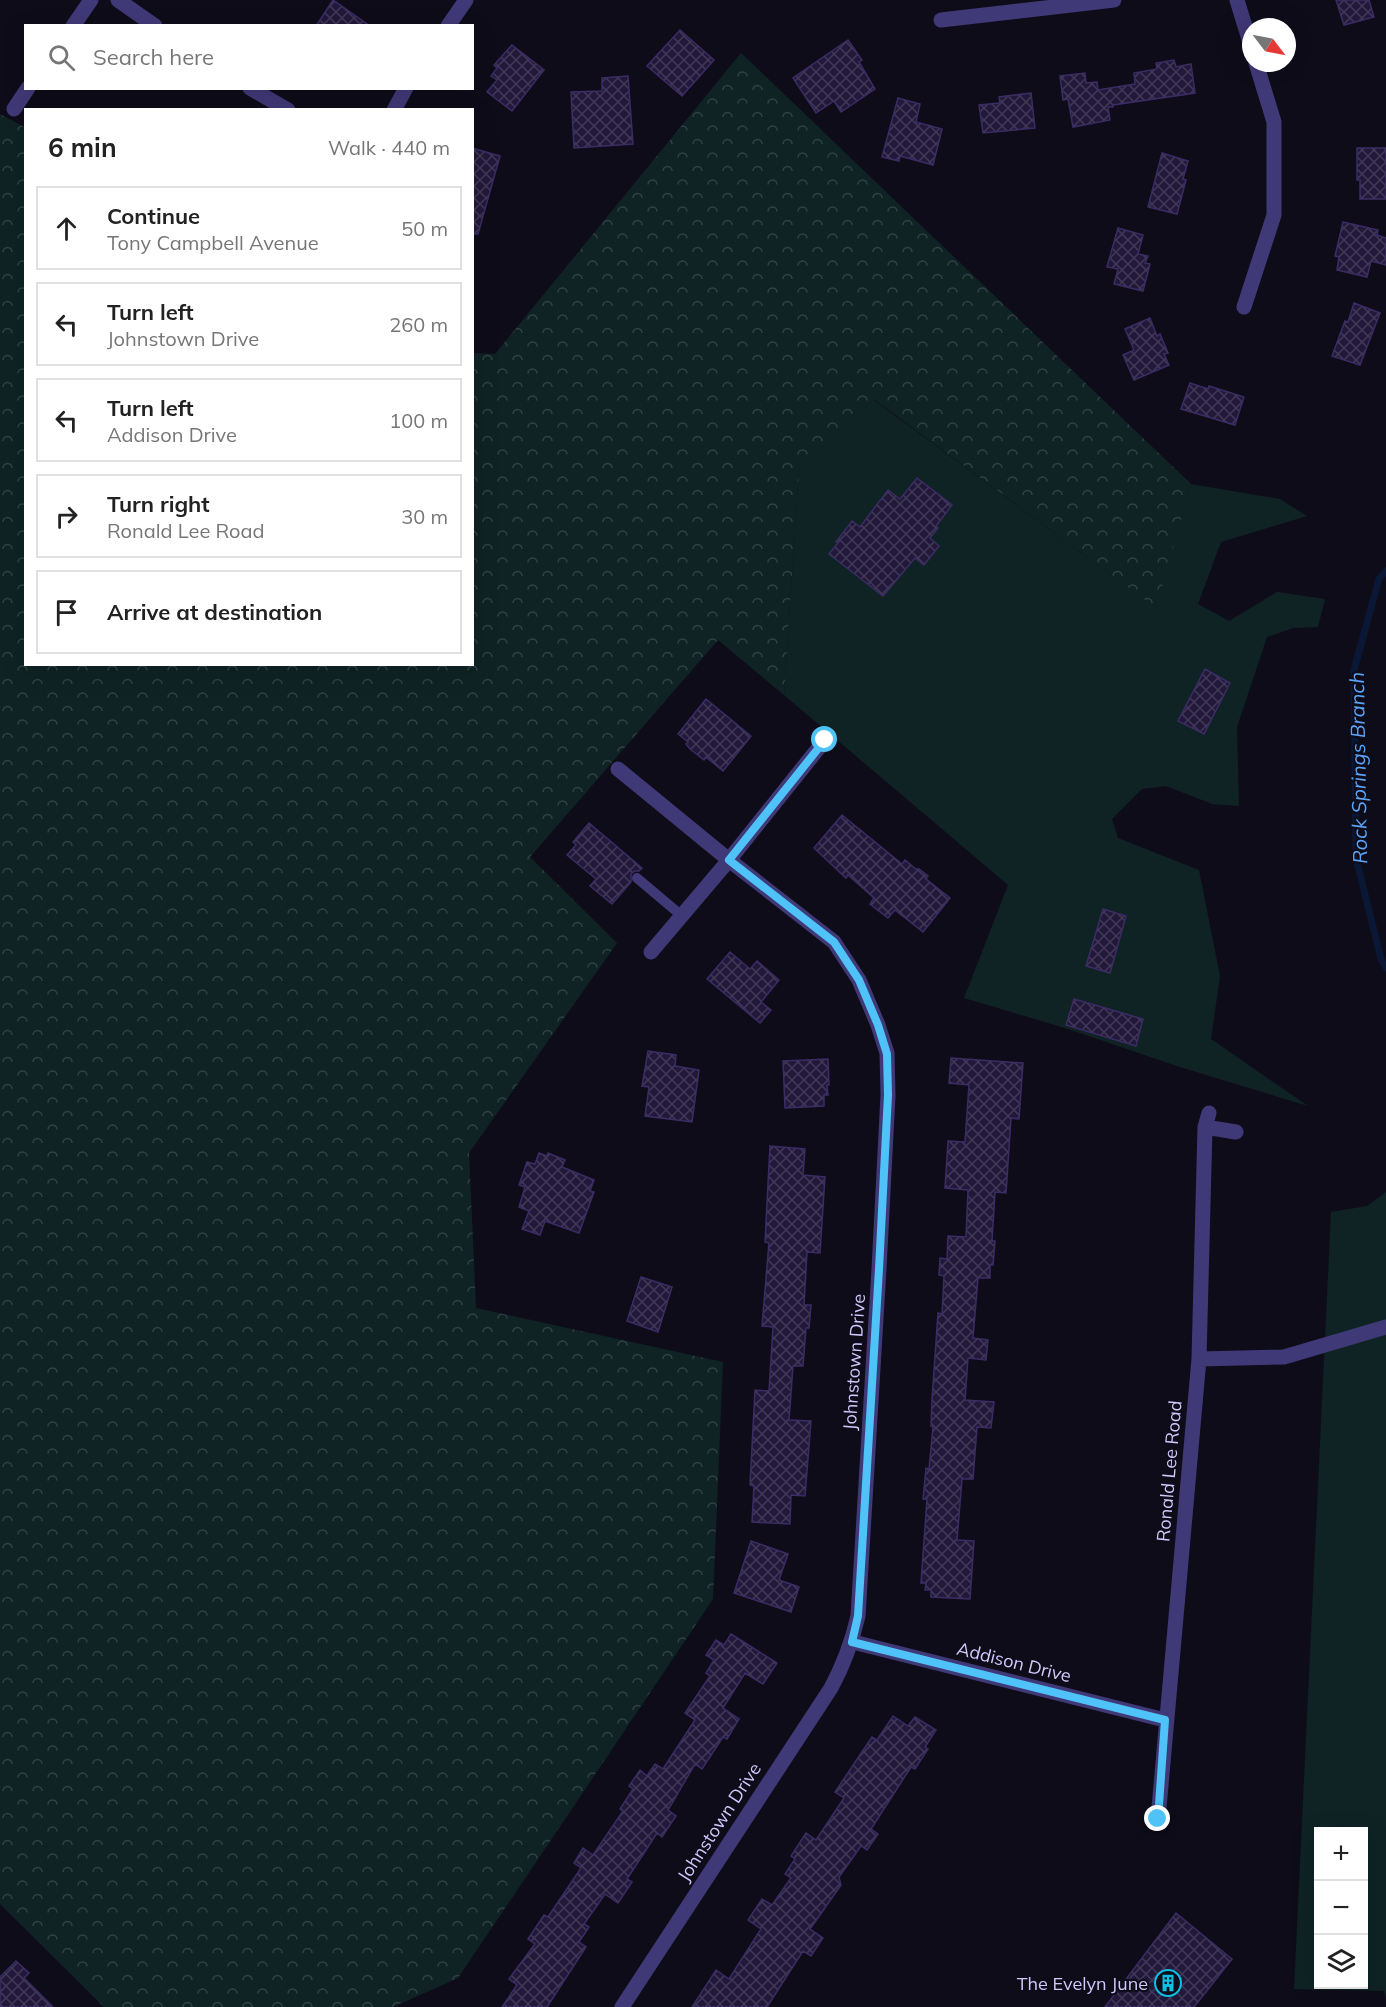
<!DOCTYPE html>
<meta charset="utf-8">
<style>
:root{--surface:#fff;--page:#f6f6f6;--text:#222;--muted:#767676;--line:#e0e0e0}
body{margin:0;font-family:Mulish,sans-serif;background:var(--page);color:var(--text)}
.controls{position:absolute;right:18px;bottom:18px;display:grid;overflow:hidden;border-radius:0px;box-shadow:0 6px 24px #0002}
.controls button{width:54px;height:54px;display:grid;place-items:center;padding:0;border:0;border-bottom:2px solid var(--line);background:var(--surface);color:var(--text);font:30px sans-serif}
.compass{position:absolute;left:1242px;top:18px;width:54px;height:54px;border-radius:50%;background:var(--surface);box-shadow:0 6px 24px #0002;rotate:122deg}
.stop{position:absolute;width:18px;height:18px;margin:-14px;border:4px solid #4fc3f7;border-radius:50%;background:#fff}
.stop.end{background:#4fc3f7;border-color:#fff;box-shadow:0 2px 6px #0008}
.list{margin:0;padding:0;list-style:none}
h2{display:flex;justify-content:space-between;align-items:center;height:78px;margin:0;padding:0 24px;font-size:26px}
h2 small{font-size:20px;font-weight:400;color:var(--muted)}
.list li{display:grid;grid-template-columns:39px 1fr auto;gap:18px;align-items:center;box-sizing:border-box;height:84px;margin:0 12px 12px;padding:0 12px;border:2px solid var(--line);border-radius:0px}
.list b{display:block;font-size:22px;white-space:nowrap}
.list p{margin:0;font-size:20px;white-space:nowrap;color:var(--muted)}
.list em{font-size:20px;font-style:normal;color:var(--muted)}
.icon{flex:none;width:33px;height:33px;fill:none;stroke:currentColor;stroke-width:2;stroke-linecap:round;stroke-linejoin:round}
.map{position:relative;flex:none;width:1386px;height:2007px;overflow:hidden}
.search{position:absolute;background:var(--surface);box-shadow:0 6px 24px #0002;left:24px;top:24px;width:450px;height:66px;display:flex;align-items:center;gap:15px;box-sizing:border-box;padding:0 21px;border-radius:0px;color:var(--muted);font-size:22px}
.panel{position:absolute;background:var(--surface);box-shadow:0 6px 24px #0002;left:24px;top:108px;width:450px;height:558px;border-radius:0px}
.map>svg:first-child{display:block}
.green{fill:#0f2324;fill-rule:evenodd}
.forest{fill:url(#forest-crowns)}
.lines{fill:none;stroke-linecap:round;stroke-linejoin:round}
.stream{stroke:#0a1735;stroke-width:7}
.building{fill:url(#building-cross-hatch);stroke:#3b2c65;stroke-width:1.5}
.service{stroke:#403977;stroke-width:10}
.minor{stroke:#403977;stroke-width:15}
.route{stroke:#4fc3f7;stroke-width:8}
.labels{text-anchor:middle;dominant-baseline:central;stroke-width:4.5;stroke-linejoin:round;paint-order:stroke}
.street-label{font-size:18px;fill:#d1c8fc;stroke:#0f0c1a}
.poi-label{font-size:18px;fill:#d1c8fc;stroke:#0f0c1a;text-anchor:end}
.water-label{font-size:20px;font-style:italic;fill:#5ba4f7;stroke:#0f0c1a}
</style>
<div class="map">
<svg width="1386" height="2007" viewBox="0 0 1386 2007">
<defs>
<pattern id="forest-crowns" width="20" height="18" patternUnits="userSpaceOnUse" patternTransform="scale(1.5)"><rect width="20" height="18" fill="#0f2324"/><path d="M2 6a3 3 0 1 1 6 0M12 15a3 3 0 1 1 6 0" fill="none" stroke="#314145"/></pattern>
<pattern id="building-cross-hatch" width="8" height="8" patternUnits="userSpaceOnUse" patternTransform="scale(1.5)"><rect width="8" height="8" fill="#22193a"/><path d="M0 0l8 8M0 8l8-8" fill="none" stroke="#413957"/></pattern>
</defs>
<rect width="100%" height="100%" fill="#0f0c1a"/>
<path class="green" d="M 874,400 L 1155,607 L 1191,484 L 1280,499 L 1307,516 L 1221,542 L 1198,604 L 1229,621 L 1277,592 L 1325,599 L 1318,627 L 1293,628 L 1267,637 L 1237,727 L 1239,806 L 1212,804 L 1166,786 L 1142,789 L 1112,819 L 1118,838 L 1199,870 L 1220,976 L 1211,1039 L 1308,1106 L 1180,1067 L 1065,1028 L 964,998 L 1008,885 L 784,695 L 799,469 Z
M 1386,1192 L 1386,1999 L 1384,1991 L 1294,1989 L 1331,1212 L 1367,1206 ZM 1318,1832 L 1364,1832 L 1364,1984 L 1318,1984 Z"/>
<path class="forest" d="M 741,53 L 1191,484 L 1156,608 L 875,400 L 799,469 L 784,695 L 718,640 L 530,857 L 617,943 L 469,1153 L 476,1308 L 723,1362 L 713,1599 L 458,1978 L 393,2007 L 104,2007 L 0,1904 L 0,114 L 26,128 L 26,664 L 472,664 L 473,353 L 495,354 Z"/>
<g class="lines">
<path class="stream" d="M 1386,571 L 1379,579 L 1354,670 L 1356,858 L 1381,959 L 1386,968"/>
</g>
<path class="building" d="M 333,0 L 370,26 L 316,26 Z
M 1336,0 L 1369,0 L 1374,17 L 1344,25 Z
M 680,30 L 714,60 L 682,96 L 647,66 Z
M 848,40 L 862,60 L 859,62 L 875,89 L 841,112 L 834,101 L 816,113 L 793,78 Z
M 512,45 L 544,70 L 512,111 L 487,92 L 497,80 L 491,76 L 497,68 L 494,65 Z
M 1174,60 L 1176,67 L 1191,64 L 1195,93 L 1113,105 L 1113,107 L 1108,107 L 1110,120 L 1073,127 L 1068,99 L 1063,100 L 1060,76 L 1085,73 L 1086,83 L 1097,82 L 1098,90 L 1135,84 L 1134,73 L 1157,69 L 1156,63 Z
M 628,76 L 633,144 L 574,148 L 571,92 L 602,91 L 602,78 Z
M 1031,93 L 1035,128 L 983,133 L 979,105 L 1000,103 L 999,97 Z
M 898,98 L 920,104 L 916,122 L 942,129 L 933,165 L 900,156 L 899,161 L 882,157 Z
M 472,148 L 500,156 L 478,234 L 472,234 Z
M 1357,148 L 1386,148 L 1386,199 L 1360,199 L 1360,180 L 1357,180 Z
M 1162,153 L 1188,161 L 1183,179 L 1186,180 L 1177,214 L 1148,207 Z
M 1343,222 L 1378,230 L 1377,235 L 1386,238 L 1386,265 L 1371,261 L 1367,277 L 1337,270 L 1339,257 L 1335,256 Z
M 1118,228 L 1143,235 L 1138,254 L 1148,256 L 1145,263 L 1150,264 L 1143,291 L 1114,284 L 1118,269 L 1107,267 Z
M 1354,303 L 1380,313 L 1360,365 L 1332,356 L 1345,321 L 1348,322 Z
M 1150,318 L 1157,336 L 1160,334 L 1168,353 L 1164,354 L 1169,365 L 1134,380 L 1123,355 L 1134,350 L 1125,329 Z
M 1190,383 L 1208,389 L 1209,386 L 1244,397 L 1235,425 L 1181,409 Z
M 917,478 L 952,505 L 936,526 L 938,528 L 930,538 L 939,546 L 924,565 L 915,558 L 883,596 L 829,554 L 838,543 L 836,542 L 852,521 L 860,527 L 888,490 L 900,499 Z
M 1205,669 L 1230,683 L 1204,734 L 1178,721 Z
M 706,699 L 751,736 L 723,771 L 706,757 L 704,760 L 690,749 L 686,744 L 688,742 L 678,734 Z
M 842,815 L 902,864 L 905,860 L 916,869 L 919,869 L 928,876 L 926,879 L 950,898 L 923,932 L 895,910 L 888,918 L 870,904 L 874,898 L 848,875 L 846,878 L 814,848 Z
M 589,823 L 642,868 L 639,871 L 635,871 L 631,874 L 631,882 L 612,904 L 590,886 L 596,879 L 567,855 L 576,845 L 573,842 Z
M 1103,909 L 1126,916 L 1110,973 L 1086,966 Z
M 730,952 L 750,969 L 757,961 L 779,980 L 761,1002 L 771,1010 L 760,1023 L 707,979 Z
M 1074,999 L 1143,1019 L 1136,1046 L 1066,1025 Z
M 648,1051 L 676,1055 L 675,1066 L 699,1070 L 692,1122 L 645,1116 L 649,1087 L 642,1086 Z
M 951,1058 L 1023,1063 L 1019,1119 L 1011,1118 L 1006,1193 L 995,1192 L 992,1241 L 995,1241 L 993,1265 L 990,1265 L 990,1278 L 978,1278 L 973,1338 L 988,1340 L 986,1360 L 968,1358 L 965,1400 L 994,1402 L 991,1428 L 977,1427 L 973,1479 L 962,1479 L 957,1540 L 974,1541 L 970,1599 L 931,1597 L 931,1590 L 925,1590 L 926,1583 L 921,1583 L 927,1499 L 923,1499 L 926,1468 L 929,1469 L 933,1427 L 931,1426 L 932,1399 L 938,1313 L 942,1314 L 944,1276 L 939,1275 L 940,1258 L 947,1259 L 948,1236 L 966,1237 L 968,1190 L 945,1188 L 948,1141 L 965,1142 L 969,1085 L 949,1083 Z
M 828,1059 L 829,1085 L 827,1085 L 828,1095 L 824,1095 L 824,1106 L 785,1108 L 783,1061 Z
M 770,1146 L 805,1149 L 803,1175 L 825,1177 L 820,1253 L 807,1252 L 804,1305 L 811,1305 L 809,1328 L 806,1328 L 803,1366 L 793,1366 L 789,1420 L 811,1421 L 805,1496 L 791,1495 L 790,1524 L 752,1522 L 754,1486 L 750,1485 L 755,1390 L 769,1391 L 773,1327 L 762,1326 L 769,1243 L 765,1242 Z
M 539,1153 L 547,1156 L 548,1153 L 565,1160 L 562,1167 L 594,1180 L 590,1191 L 594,1192 L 579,1233 L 545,1221 L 540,1235 L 522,1229 L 529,1211 L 519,1207 L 525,1187 L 519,1185 L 527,1162 L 535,1164 Z
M 641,1277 L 672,1287 L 658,1332 L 627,1321 Z
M 751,1541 L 788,1554 L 779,1580 L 799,1587 L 791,1612 L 734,1593 Z
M 731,1634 L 777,1663 L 763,1684 L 745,1673 L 723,1708 L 739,1719 L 727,1739 L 723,1737 L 702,1769 L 695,1764 L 668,1810 L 676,1816 L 662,1837 L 657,1833 L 627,1879 L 632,1882 L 618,1903 L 605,1894 L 584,1924 L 589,1927 L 579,1942 L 586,1947 L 547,2007 L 502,2007 L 517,1985 L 509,1979 L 535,1944 L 528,1939 L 544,1915 L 548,1917 L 581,1868 L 574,1863 L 583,1848 L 593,1855 L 623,1811 L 620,1809 L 633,1789 L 629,1786 L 640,1770 L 647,1776 L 655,1764 L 663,1769 L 695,1720 L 685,1713 L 710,1676 L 706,1673 L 714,1660 L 706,1655 L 716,1640 L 724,1645 Z
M 893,1716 L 908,1726 L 915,1717 L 936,1730 L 925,1747 L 928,1749 L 915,1769 L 911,1767 L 871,1829 L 878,1834 L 867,1850 L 861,1846 L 839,1877 L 841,1885 L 810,1929 L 823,1938 L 811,1956 L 803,1951 L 767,2007 L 692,2007 L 716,1970 L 729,1979 L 761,1929 L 748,1920 L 762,1899 L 772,1905 L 791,1878 L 785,1874 L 795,1859 L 791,1856 L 806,1833 L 816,1840 L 844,1798 L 835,1792 L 872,1737 L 877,1740 Z
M 1176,1913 L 1232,1959 L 1194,2007 L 1105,2007 Z
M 16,1961 L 29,1973 L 24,1978 L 53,2007 L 0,2007 L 0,1977 Z"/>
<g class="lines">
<path class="service" d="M 637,878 L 682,916"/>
<path class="minor" d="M 118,0 L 155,26
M 1237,0 L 1251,46
M 941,20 L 1114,0
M 73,26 L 91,0
M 448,26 L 466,0
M 250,88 L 288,110
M 14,109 L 28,88
M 394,110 L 406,88
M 1244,307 L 1274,215 L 1274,122 L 1256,63
M 618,769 L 729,860 L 834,942 L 859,980 L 878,1025 L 887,1053 L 888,1095 L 879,1269 L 858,1616 C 852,1642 844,1664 831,1688 L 622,2007
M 651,952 L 729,860 L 825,740
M 1205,1127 L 1236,1132
M 1199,1359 L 1284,1357 L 1386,1327
M 853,1642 L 1165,1720
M 1158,1819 L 1199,1359 L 1205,1127 L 1209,1113"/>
</g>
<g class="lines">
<path class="route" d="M 825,740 L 729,860 L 834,942 L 859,980 L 878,1025 L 887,1054 L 888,1095 L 879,1269 L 858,1616 L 852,1642 L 1165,1720 L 1158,1819"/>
</g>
<defs>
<symbol id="building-ring" viewBox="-11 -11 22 22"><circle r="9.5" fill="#0f0c1a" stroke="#0bbfe5" stroke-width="1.5"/><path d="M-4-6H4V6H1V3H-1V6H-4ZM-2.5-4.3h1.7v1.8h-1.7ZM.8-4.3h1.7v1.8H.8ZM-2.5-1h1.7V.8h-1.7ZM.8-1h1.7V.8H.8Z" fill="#0bbfe5"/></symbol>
</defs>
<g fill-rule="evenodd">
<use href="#building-ring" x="1153" y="1968" width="30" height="30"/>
</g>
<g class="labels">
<g class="street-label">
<text transform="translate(854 1362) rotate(-86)">Johnstown Drive</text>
<text transform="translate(1169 1471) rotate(-85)">Ronald Lee Road</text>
<text transform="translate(1014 1662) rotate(14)">Addison Drive</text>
<text transform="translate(719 1822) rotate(-57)">Johnstown Drive</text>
</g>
<g class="poi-label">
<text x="1148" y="1983">The Evelyn June</text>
</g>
<g class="water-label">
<text transform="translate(1358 768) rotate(-91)">Rock Springs Branch</text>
</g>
</g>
</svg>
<div class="controls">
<button>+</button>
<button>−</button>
<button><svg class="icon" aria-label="layers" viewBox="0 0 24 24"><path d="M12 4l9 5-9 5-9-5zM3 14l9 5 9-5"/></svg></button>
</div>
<svg class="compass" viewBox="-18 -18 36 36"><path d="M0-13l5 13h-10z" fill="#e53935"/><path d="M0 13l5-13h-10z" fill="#767676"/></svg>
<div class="stop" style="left:825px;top:740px"></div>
<div class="stop end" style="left:1158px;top:1819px"></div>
<div class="search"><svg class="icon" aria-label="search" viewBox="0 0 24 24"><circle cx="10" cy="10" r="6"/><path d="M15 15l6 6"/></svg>Search here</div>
<section class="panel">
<h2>6 min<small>Walk · 440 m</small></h2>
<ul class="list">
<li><svg class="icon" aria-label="ahead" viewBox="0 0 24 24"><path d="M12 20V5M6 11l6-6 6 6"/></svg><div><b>Continue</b><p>Tony Campbell Avenue</p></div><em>50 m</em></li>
<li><svg class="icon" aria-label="left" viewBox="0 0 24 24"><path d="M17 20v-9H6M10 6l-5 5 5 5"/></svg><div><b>Turn left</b><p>Johnstown Drive</p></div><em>260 m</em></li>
<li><svg class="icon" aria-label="left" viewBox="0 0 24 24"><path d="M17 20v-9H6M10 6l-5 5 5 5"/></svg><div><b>Turn left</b><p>Addison Drive</p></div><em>100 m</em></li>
<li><svg class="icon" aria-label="right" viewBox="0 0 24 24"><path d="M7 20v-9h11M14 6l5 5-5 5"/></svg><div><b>Turn right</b><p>Ronald Lee Road</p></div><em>30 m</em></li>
<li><svg class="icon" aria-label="arrive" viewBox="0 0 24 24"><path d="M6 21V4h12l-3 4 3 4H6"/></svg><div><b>Arrive at destination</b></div></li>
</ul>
</section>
</div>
